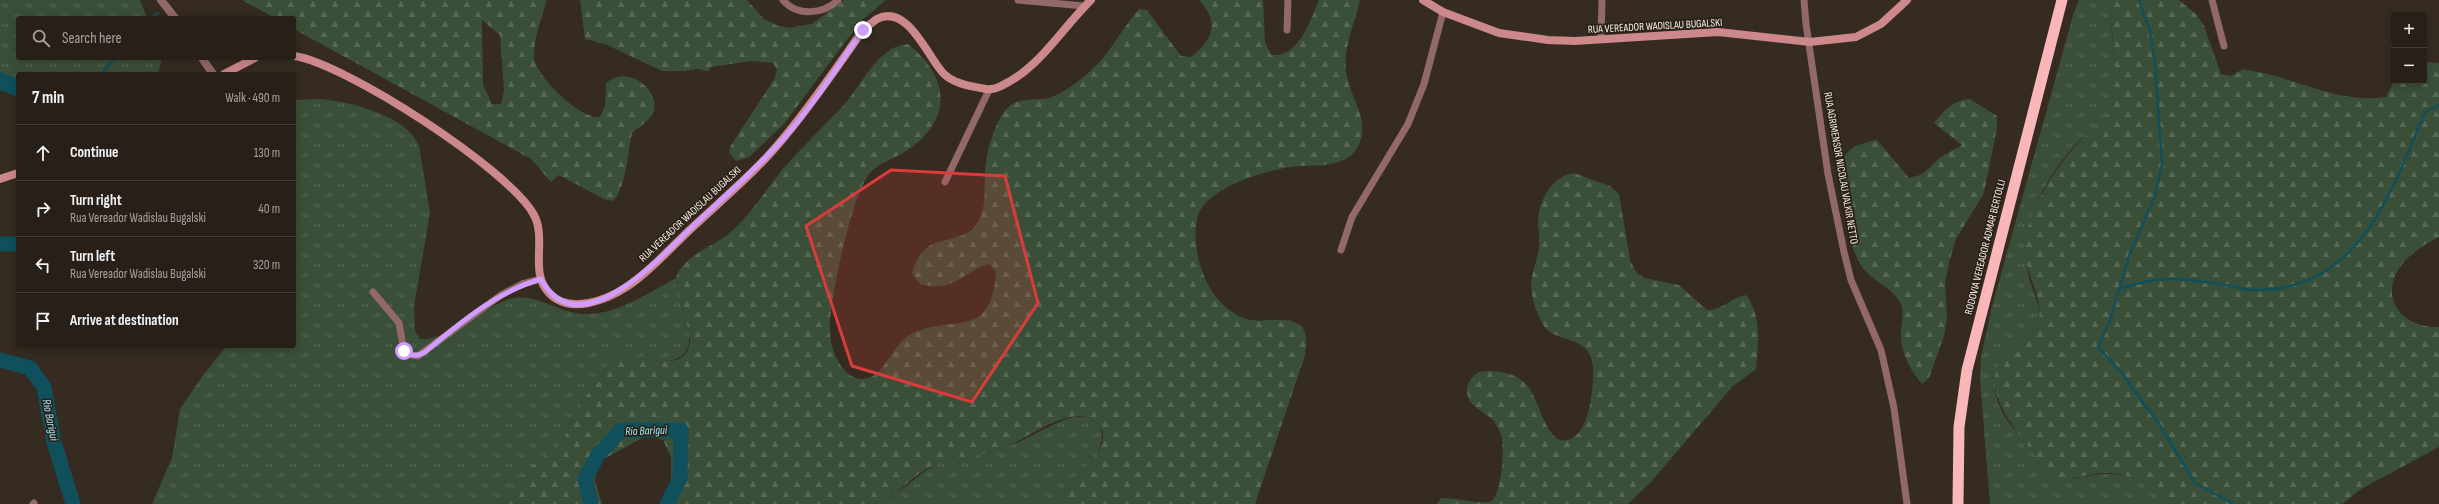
<!DOCTYPE html>
<meta charset="utf-8">
<style>
:root{--surface:#282018;--page:#302821;--text:#f1f3f6;--muted:#a5a3a2;--line:#443e37}
body{margin:0;font-family:"Sofia Sans Condensed",sans-serif;background:var(--page);color:var(--text)}
.controls{position:absolute;right:12px;top:12px;display:grid;overflow:hidden;border-radius:4px;box-shadow:0 2px 10px #0003}
.controls button{width:36px;height:36px;display:grid;place-items:center;padding:0;border:0;border-bottom:1px solid var(--line);background:var(--surface);color:var(--text);font:20px sans-serif}
.stop{position:absolute;width:12px;height:12px;margin:-9px;border:3px solid #d09dfe;border-radius:50%;background:#fff}
.stop.end{background:#d09dfe;border-color:#fff;box-shadow:0 1px 4px #0008}
.list{margin:0;padding:0;list-style:none}
h2{display:flex;justify-content:space-between;align-items:center;height:52px;margin:0;padding:0 16px;font-size:17px}
h2 small{font-size:13px;font-weight:400;color:var(--muted)}
.list li{display:grid;grid-template-columns:26px 1fr auto;gap:12px;align-items:center;box-sizing:border-box;height:56px;padding:0 16px;border-top:1px solid var(--line)}
.list b{display:block;font-size:15px;white-space:nowrap}
.list p{margin:0;font-size:13px;white-space:nowrap;color:var(--muted)}
.list em{font-size:13px;font-style:normal;color:var(--muted)}
.icon{flex:none;width:22px;height:22px;fill:none;stroke:currentColor;stroke-width:2;stroke-linecap:round;stroke-linejoin:round}
.map{position:relative;flex:none;width:2439px;height:504px;overflow:hidden}
.search{position:absolute;background:var(--surface);box-shadow:0 2px 10px #0003;left:16px;top:16px;width:280px;height:44px;display:flex;align-items:center;gap:10px;box-sizing:border-box;padding:0 14px;border-radius:4px;color:var(--muted);font-size:15px}
.panel{position:absolute;background:var(--surface);box-shadow:0 2px 10px #0003;left:16px;top:72px;width:280px;height:276px;border-radius:4px}
.map>svg:first-child{display:block}
.grass{fill:url(#grass-tufts)}
.forest{fill:url(#forest-firs);fill-rule:evenodd}
.water{fill:#10505d}
.lines{fill:none;stroke-linecap:round;stroke-linejoin:round}
.stream{stroke:#10505d;stroke-width:2.5}
.river{stroke:#10505d;stroke-width:15}
.minor{stroke:#93686a;stroke-width:7}
.tertiary{stroke:#93686a;stroke-width:8}
.secondary{stroke:#cd888c;stroke-width:8}
.trunk{stroke:#f9b7ba;stroke-width:11}
.route{stroke:#d09dfe;stroke-width:5}
.marked{fill:#d93c3b;fill-opacity:0.2;stroke:#d93c3b;stroke-width:3;stroke-linejoin:round}
.labels{text-anchor:middle;dominant-baseline:central;stroke-width:3.5;stroke-linejoin:round;paint-order:stroke}
.street-label{font-size:11px;fill:#f8f0ea;stroke:#2b2117}
.water-label{font-size:12px;font-style:italic;fill:#a2eafc;stroke:#2b2117}
</style>
<div class="map">
<svg width="2439" height="504" viewBox="0 0 2439 504">
<defs>
<pattern id="grass-tufts" width="24" height="20" patternUnits="userSpaceOnUse"><rect width="24" height="20" fill="#3a4f38"/><path d="M3 7l-1-3M5 7V3M7 7l1-3M15 17l-1-3M17 17v-4M19 17l1-3" fill="none" stroke="#576955"/></pattern>
<pattern id="forest-firs" width="22" height="20" patternUnits="userSpaceOnUse"><rect width="22" height="20" fill="#3a4f38"/><path d="M5 1l3.5 6h-7zM16 11l3.5 6h-7z" fill="#576955"/></pattern>
</defs>
<rect width="100%" height="100%" fill="#352b20"/>
<path class="grass" d="M 0,0 L 140,0 L 147,18 L 18,18 L 18,58 L 162,58 L 158,74 L 18,74 L 18,93 L 0,85 Z
M 2079,0 L 2109,0 C 2111,29 2119,79 2112,106 C 2107,121 2092,129 2081,139 C 2058,162 2037,195 2029,227 C 2025,239 2026,260 2028,272 C 2030,288 2041,302 2039,319 C 2037,335 2019,338 2010,348 C 2006,352 2004,359 2002,364 C 2000,368 1997,373 1996,378 C 1988,421 2045,457 2073,479 C 2112,469 2139,472 2167,504 L 1990,504 L 1980,379 L 1981,357 L 1991,310 L 2074,12 Z
M 318,99 C 348,101 407,115 419,146 L 430,213 L 414,306 L 415,331 L 420,339 C 450,341 481,307 510,299 C 532,293 551,307 571,312 C 607,322 646,294 676,278 C 677,297 688,313 689,332 C 694,377 640,357 614,354 L 603,374 L 580,404 L 564,438 L 557,449 L 529,467 L 497,504 L 152,504 L 172,458 L 180,409 L 203,375 L 227,346 L 294,346 L 294,100 Z
M 1073,417 C 1079,417 1087,416 1091,419 C 1108,426 1102,447 1094,458 C 1089,466 1081,471 1076,479 C 1070,487 1067,494 1064,504 L 873,504 C 898,498 915,475 937,464 C 957,454 982,454 1003,448 C 1027,441 1048,424 1073,417 Z"/>
<path class="forest" d="M 242,0 L 547,0 C 541,19 534,37 534,57 C 535,76 581,120 600,117 L 605,106 L 606,83 C 609,81 613,78 617,77 C 636,72 661,94 653,113 C 649,121 639,127 632,133 C 628,149 626,192 612,201 L 604,199 L 559,175 L 551,182 L 531,159 L 294,29 L 294,18 L 275,18 ZM 482,20 L 500,35 L 504,91 L 501,104 L 492,104 L 483,85 Z
M 580,0 L 747,0 L 764,19 L 776,25 L 789,28 L 812,24 L 844,0 L 886,0 L 860,22 L 784,124 L 749,157 L 736,161 L 729,153 L 730,147 L 775,78 L 777,70 L 773,63 L 751,61 L 711,67 L 708,71 L 698,69 L 685,71 L 662,71 L 605,44 L 585,39 Z
M 1199,0 L 1263,0 L 1265,42 L 1271,55 C 1299,58 1310,21 1319,0 L 1360,0 C 1355,23 1343,47 1346,71 C 1349,99 1375,123 1355,151 C 1340,171 1305,163 1284,168 C 1258,173 1202,190 1197,219 C 1190,255 1209,308 1247,319 C 1264,324 1283,315 1298,324 C 1309,330 1306,345 1305,355 L 1255,504 L 1064,504 C 1067,494 1070,485 1077,477 C 1087,464 1104,453 1103,434 C 1102,429 1099,424 1095,421 C 1071,403 1027,439 1004,448 C 979,457 952,456 928,468 C 908,479 896,499 873,504 L 671,504 L 671,457 L 663,440 L 646,436 L 598,462 L 595,480 L 602,504 L 497,504 L 529,467 L 557,449 L 564,438 L 580,404 L 603,374 L 614,354 C 631,356 669,367 682,357 C 707,338 664,293 679,271 C 692,251 716,246 732,231 C 751,214 766,190 782,170 C 801,148 822,128 842,107 C 861,87 877,46 908,44 C 950,78 953,118 908,150 C 896,158 879,162 870,173 C 852,194 832,291 830,321 C 829,333 831,348 837,359 C 841,367 847,375 856,378 C 884,386 889,344 913,333 C 956,314 991,340 996,272 L 989,264 C 959,273 957,293 920,284 L 912,273 C 924,228 959,248 976,225 C 987,210 984,190 985,172 C 986,154 992,131 1002,115 C 1017,91 1037,105 1056,95 C 1078,85 1101,63 1114,43 C 1123,31 1129,20 1139,9 L 1147,10 L 1181,56 L 1191,57 C 1213,40 1220,22 1199,0 Z
M 2109,0 L 2179,0 L 2196,14 L 2204,26 L 2221,74 L 2231,76 L 2243,69 C 2257,72 2272,74 2285,79 C 2322,90 2347,102 2386,97 L 2394,81 L 2424,81 L 2424,62 L 2439,63 L 2439,237 C 2425,244 2409,254 2400,267 C 2378,300 2404,329 2439,327 L 2439,447 L 2361,489 L 2342,504 L 2167,504 C 2150,485 2129,472 2103,473 C 2080,474 2062,488 2044,468 C 2037,459 2031,449 2024,441 C 2003,413 1979,381 2009,348 C 2019,338 2037,335 2039,319 C 2043,288 2016,266 2028,227 C 2038,195 2057,166 2080,141 C 2090,130 2105,122 2111,107 C 2120,85 2111,25 2109,0 Z
M 1970,99 L 1997,116 L 1997,128 L 1984,193 L 1956,239 L 1949,262 L 1945,284 L 1947,317 L 1944,336 L 1929,378 L 1922,384 C 1908,367 1900,351 1901,329 C 1902,321 1904,311 1901,304 C 1893,287 1870,281 1860,264 C 1849,246 1832,170 1847,153 C 1855,144 1865,143 1877,140 L 1909,178 C 1921,176 1927,171 1935,162 C 1942,155 1954,150 1962,145 L 1934,123 C 1945,110 1953,100 1970,99 Z
M 1574,173 L 1610,186 L 1619,194 L 1630,260 L 1636,272 L 1644,278 L 1679,285 L 1707,310 C 1721,311 1732,297 1746,295 C 1762,315 1758,345 1756,369 L 1732,387 L 1650,483 L 1628,504 L 1437,504 L 1441,498 C 1457,497 1475,504 1489,502 C 1502,499 1505,446 1501,435 C 1500,431 1497,426 1495,423 C 1487,411 1466,408 1467,389 C 1467,382 1474,374 1480,372 C 1489,370 1498,371 1506,373 C 1540,381 1535,417 1556,438 C 1560,441 1563,441 1568,440 C 1590,435 1594,385 1593,367 C 1591,333 1553,345 1542,323 C 1535,309 1529,292 1532,276 C 1534,266 1538,257 1539,247 C 1540,239 1538,230 1538,221 C 1539,200 1552,176 1574,173 Z"/>
<path class="water" d="M 0,72 L 18,79 L 18,97 L 0,90 Z"/>
<g class="lines">
<path class="stream" d="M 2139,1 L 2150,31 L 2155,64 L 2162,164 L 2155,196 L 2129,256 L 2110,321 L 2098,347 L 2121,372 L 2161,427 L 2195,483 L 2234,504
M 151,18 L 158,13
M 102,74 L 115,58
M 2119,289 C 2159,275 2179,278 2220,284 C 2232,286 2245,290 2256,290 C 2360,291 2392,190 2425,112 L 2439,105"/>
<path class="river" d="M 0,244 L 18,244
M 0,360 L 30,368 L 44,387 L 54,442 L 73,504
M 591,504 L 585,479 L 598,455 L 621,430 L 681,430 L 680,478 L 667,504"/>
<path class="minor" d="M 783,0 C 797,17 824,14 838,0
M 1018,0 L 1084,6
M 1804,0 L 1806,24 L 1828,174 L 1844,252 L 1851,280 L 1881,350 L 1894,408 L 1907,504
M 2212,0 L 2224,46
M 1287,30 L 1288,0
M 1601,39 L 1602,0
M 945,182 L 989,90
M 1341,250 L 1352,217 L 1408,124 L 1424,84 L 1443,12
M 373,292 L 399,323 L 404,351 L 411,355 L 418,356 L 501,295 L 522,284 L 541,279
M 33,504 L 34,503"/>
<path class="tertiary" d="M 161,0 L 175,18
M 202,58 L 213,74"/>
<path class="secondary" d="M 1423,0 L 1443,12 L 1499,33 L 1548,40 L 1575,41 L 1718,32 L 1810,42 L 1856,37 L 1881,24 L 1907,0
M 294,56 C 345,63 510,170 534,215 C 547,239 529,272 549,293 C 570,315 607,300 628,286 C 652,270 673,245 694,226 C 725,197 759,169 786,135 C 814,101 838,66 863,30 C 867,27 872,22 877,19 C 908,3 928,58 944,74 C 952,82 964,85 975,87 C 984,89 992,91 1001,86 C 1039,69 1062,28 1091,0
M 224,74 L 255,58
M 0,179 L 18,173"/>
<path class="trunk" d="M 1958,504 L 1959,427 L 1967,370 L 2062,0"/>
</g>
<g class="lines">
<path class="route" d="M 404,351 C 412,356 416,357 425,352 C 460,323 496,292 541,279 C 578,348 659,259 691,228 C 723,198 755,170 784,138 C 814,104 838,66 863,30"/>
</g>
<path class="marked" d="M 891,170 L 1005,176 L 1038,303 L 972,402 L 852,366 L 806,226 Z"/>
<g class="labels">
<g class="street-label">
<text transform="translate(1655 26) rotate(-3)">RUA VEREADOR WADISLAU BUGALSKI</text>
<text transform="translate(1841 168) rotate(80)">RUA AGRIMENSOR NICOLAU VALKIR NETTO</text>
<text transform="translate(690 214) rotate(-43)">RUA VEREADOR WADISLAU BUGALSKI</text>
<text transform="translate(1985 247) rotate(-76)">RODOVIA VEREADOR ADMAR BERTOLLI</text>
</g>
<g class="water-label">
<text transform="translate(50 420) rotate(79)">Rio Barigui</text>
<text transform="translate(646 431) rotate(-2)">Rio Barigui</text>
</g>
</g>
</svg>
<div class="controls">
<button>+</button>
<button>−</button>
</div>
<div class="stop" style="left:404px;top:351px"></div>
<div class="stop end" style="left:863px;top:30px"></div>
<div class="search"><svg class="icon" aria-label="search" viewBox="0 0 24 24"><circle cx="10" cy="10" r="6"/><path d="M15 15l6 6"/></svg>Search here</div>
<section class="panel">
<h2>7 min<small>Walk · 490 m</small></h2>
<ul class="list">
<li><svg class="icon" aria-label="ahead" viewBox="0 0 24 24"><path d="M12 20V5M6 11l6-6 6 6"/></svg><div><b>Continue</b></div><em>130 m</em></li>
<li><svg class="icon" aria-label="right" viewBox="0 0 24 24"><path d="M7 20v-9h11M14 6l5 5-5 5"/></svg><div><b>Turn right</b><p>Rua Vereador Wadislau Bugalski</p></div><em>40 m</em></li>
<li><svg class="icon" aria-label="left" viewBox="0 0 24 24"><path d="M17 20v-9H6M10 6l-5 5 5 5"/></svg><div><b>Turn left</b><p>Rua Vereador Wadislau Bugalski</p></div><em>320 m</em></li>
<li><svg class="icon" aria-label="arrive" viewBox="0 0 24 24"><path d="M6 21V4h12l-3 4 3 4H6"/></svg><div><b>Arrive at destination</b></div></li>
</ul>
</section>
</div>
